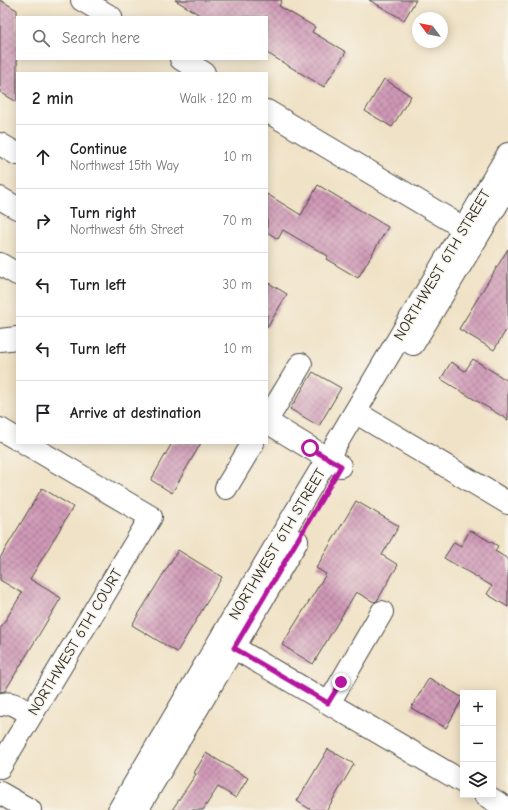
<!DOCTYPE html>
<meta charset="utf-8">
<style>
:root{--surface:#fff;--page:#f2f2f2;--text:#202124;--muted:#757577;--line:#e0e0e0}
body{margin:0;font-family:"Comic Neue",sans-serif;background:var(--page);color:var(--text)}
.controls{position:absolute;right:12px;bottom:12px;display:grid;overflow:hidden;border-radius:0px;box-shadow:0 2px 10px #0003}
.controls button{width:36px;height:36px;display:grid;place-items:center;padding:0;border:0;border-bottom:1px solid var(--line);background:var(--surface);color:var(--text);font:20px sans-serif}
.compass{position:absolute;left:412px;top:12px;width:36px;height:36px;border-radius:50%;background:var(--surface);box-shadow:0 2px 10px #0003;rotate:302deg}
.stop{position:absolute;width:12px;height:12px;margin:-9px;border:3px solid #b5179e;border-radius:50%;background:#fff}
.stop.end{background:#b5179e;border-color:#fff;box-shadow:0 1px 4px #0008}
.list{margin:0;padding:0;list-style:none}
h2{display:flex;justify-content:space-between;align-items:center;height:52px;margin:0;padding:0 16px;font-size:17px}
h2 small{font-size:13px;font-weight:400;color:var(--muted)}
.list li{display:grid;grid-template-columns:26px 1fr auto;gap:12px;align-items:center;box-sizing:border-box;height:64px;padding:0 16px;border-top:1px solid var(--line)}
.list b{display:block;font-size:15px;white-space:nowrap}
.list p{margin:0;font-size:13px;white-space:nowrap;color:var(--muted)}
.list em{font-size:13px;font-style:normal;color:var(--muted)}
.icon{flex:none;width:22px;height:22px;fill:none;stroke:currentColor;stroke-width:2;stroke-linecap:round;stroke-linejoin:round}
.map{position:relative;flex:none;width:508px;height:810px;overflow:hidden}
.search{position:absolute;background:var(--surface);box-shadow:0 2px 10px #0003;left:16px;top:16px;width:252px;height:44px;display:flex;align-items:center;gap:10px;box-sizing:border-box;padding:0 14px;border-radius:0px;color:var(--muted);font-size:15px}
.panel{position:absolute;background:var(--surface);box-shadow:0 2px 10px #0003;left:16px;top:72px;width:252px;height:372px;border-radius:0px}
.map>svg:first-child{display:block}
.building{fill:url(#building-cross-hatch)}
.lines{fill:none;stroke-linecap:round;stroke-linejoin:round}
.minor-casing{stroke:#494642;stroke-width:24}
.minor{stroke:#fff;stroke-width:22}
.route{stroke:#b5179e;stroke-width:5}
.labels{text-anchor:middle;dominant-baseline:central;stroke-width:3;stroke-linejoin:round;paint-order:stroke}
.street-label{font-size:15px;fill:#2b2b2b;stroke:#f7f3e8}
</style>
<div class="map">
<svg width="508" height="810" viewBox="0 0 508 810">
<defs>
<pattern id="building-cross-hatch" width="8" height="8" patternUnits="userSpaceOnUse"><rect width="8" height="8" fill="#cf98b6"/><path d="M0 0l8 8M0 8l8-8" fill="none" stroke="#a87c94"/></pattern>
</defs>
<rect width="100%" height="100%" fill="#f7f3e8"/>
<filter id="ink" filterUnits="userSpaceOnUse"><feTurbulence type="fractalNoise" baseFrequency=".025" numOctaves="2"/><feDisplacementMap in="SourceGraphic" scale="8" xChannelSelector="R" yChannelSelector="G"/><feConvolveMatrix kernelMatrix="1 2 1 2 8 2 1 2 1" color-interpolation-filters="sRGB"/></filter>
<filter id="wash" filterUnits="userSpaceOnUse"><feTurbulence type="fractalNoise" baseFrequency=".012" numOctaves="4" result="noise"/><feDisplacementMap in="SourceGraphic" scale="16" xChannelSelector="R" yChannelSelector="G"/><feGaussianBlur stdDeviation="0.9" result="paint"/><feColorMatrix in="noise" values="0 0 0 0 0 0 0 0 0 0 0 0 0 0 0 0 0 1.4 0 .05"/><feComposite in="paint" operator="in"/></filter>
<g filter="url(#wash)">
<rect width="100%" height="100%" fill="#f0e2c6"/>
<g id="blocks">
<path class="building" d="M 0,0 L 17,10 L 17,102 L 0,92 Z
M 175,0 L 282,0 L 279,6 L 315,27 L 312,32 L 346,52 L 324,87 L 267,53 L 267,17 L 203,17 Z
M 369,0 L 416,0 L 404,20 Z
M 384,79 L 411,96 L 392,127 L 365,111 Z
M 318,185 L 388,227 L 358,278 L 326,259 L 328,256 L 283,230 L 278,239 L 267,232 L 267,194 L 301,215 Z
M 508,249 L 508,327 L 494,350 L 459,329 Z
M 267,282 L 287,294 L 267,328 Z
M 473,359 L 508,381 L 508,420 L 441,379 L 451,362 L 465,371 Z
M 313,372 L 341,388 L 319,426 L 290,409 Z
M 172,443 L 201,443 L 172,493 L 151,480 Z
M 42,488 L 73,507 L 30,579 L 61,598 L 5,691 L 0,692 L 0,629 L 22,593 L 0,580 L 0,558 Z
M 356,501 L 399,526 L 382,555 L 398,565 L 377,601 L 374,602 L 356,592 L 313,664 L 282,645 L 326,574 L 316,568 Z
M 470,530 L 498,546 L 495,551 L 508,559 L 508,607 L 487,594 L 492,586 L 444,558 L 454,542 L 461,546 Z
M 178,550 L 222,577 L 177,652 L 132,625 Z
M 429,678 L 463,698 L 446,728 L 411,708 Z
M 328,749 L 354,764 L 327,810 L 311,810 L 297,801 Z
M 206,753 L 248,778 L 236,798 L 218,787 L 203,810 L 172,810 L 196,774 L 194,773 Z"/>
</g>
</g>
<g filter="url(#ink)">
<use href="#blocks" fill-opacity="0" stroke="#494642" stroke-width="1"/>
<g class="lines">
<defs>
<path id="minor" d="M 82,0 L 111,17
M 181,59 L 204,73
M 267,111 L 477,236
M 0,144 L 17,154
M 0,198 L 17,208
M 0,264 L 17,274
M 0,340 L 17,338
M 413,344 L 508,186
M 355,412 L 508,503
M 267,420 L 301,364
M 267,422 L 340,466
M 0,429 L 17,439
M 226,488 L 253,443
M 221,640 L 463,782
M 329,703 L 382,612
M 0,705 C 11,699 21,709 31,715
M 0,767 L 151,517 L 25,443
M 0,793 L 30,810
M 485,795 L 508,809
M 119,810 L 508,154
M 137,810 L 297,541"/>
</defs>
<use href="#minor" class="minor-casing"/>
<use href="#minor" class="minor"/>
</g>
</g>
<g class="lines" filter="url(#ink)">
<path class="route" d="M 310,448 L 341,466 L 234,648 L 328,703 L 341,682"/>
</g>
<g class="labels">
<g class="street-label">
<text transform="translate(442 265) rotate(-59)">NORTHWEST 6TH STREET</text>
<text transform="translate(277 544) rotate(-59)">NORTHWEST 6TH STREET</text>
<text transform="translate(75 642) rotate(-59)">NORTHWEST 6TH COURT</text>
</g>
</g>
</svg>
<div class="controls">
<button>+</button>
<button>−</button>
<button><svg class="icon" aria-label="layers" viewBox="0 0 24 24"><path d="M12 4l9 5-9 5-9-5zM3 14l9 5 9-5"/></svg></button>
</div>
<svg class="compass" viewBox="-18 -18 36 36"><path d="M0-13l5 13h-10z" fill="#e53935"/><path d="M0 13l5-13h-10z" fill="#757577"/></svg>
<div class="stop" style="left:310px;top:448px"></div>
<div class="stop end" style="left:341px;top:682px"></div>
<div class="search"><svg class="icon" aria-label="search" viewBox="0 0 24 24"><circle cx="10" cy="10" r="6"/><path d="M15 15l6 6"/></svg>Search here</div>
<section class="panel">
<h2>2 min<small>Walk · 120 m</small></h2>
<ul class="list">
<li><svg class="icon" aria-label="ahead" viewBox="0 0 24 24"><path d="M12 20V5M6 11l6-6 6 6"/></svg><div><b>Continue</b><p>Northwest 15th Way</p></div><em>10 m</em></li>
<li><svg class="icon" aria-label="right" viewBox="0 0 24 24"><path d="M7 20v-9h11M14 6l5 5-5 5"/></svg><div><b>Turn right</b><p>Northwest 6th Street</p></div><em>70 m</em></li>
<li><svg class="icon" aria-label="left" viewBox="0 0 24 24"><path d="M17 20v-9H6M10 6l-5 5 5 5"/></svg><div><b>Turn left</b></div><em>30 m</em></li>
<li><svg class="icon" aria-label="left" viewBox="0 0 24 24"><path d="M17 20v-9H6M10 6l-5 5 5 5"/></svg><div><b>Turn left</b></div><em>10 m</em></li>
<li><svg class="icon" aria-label="arrive" viewBox="0 0 24 24"><path d="M6 21V4h12l-3 4 3 4H6"/></svg><div><b>Arrive at destination</b></div></li>
</ul>
</section>
</div>
